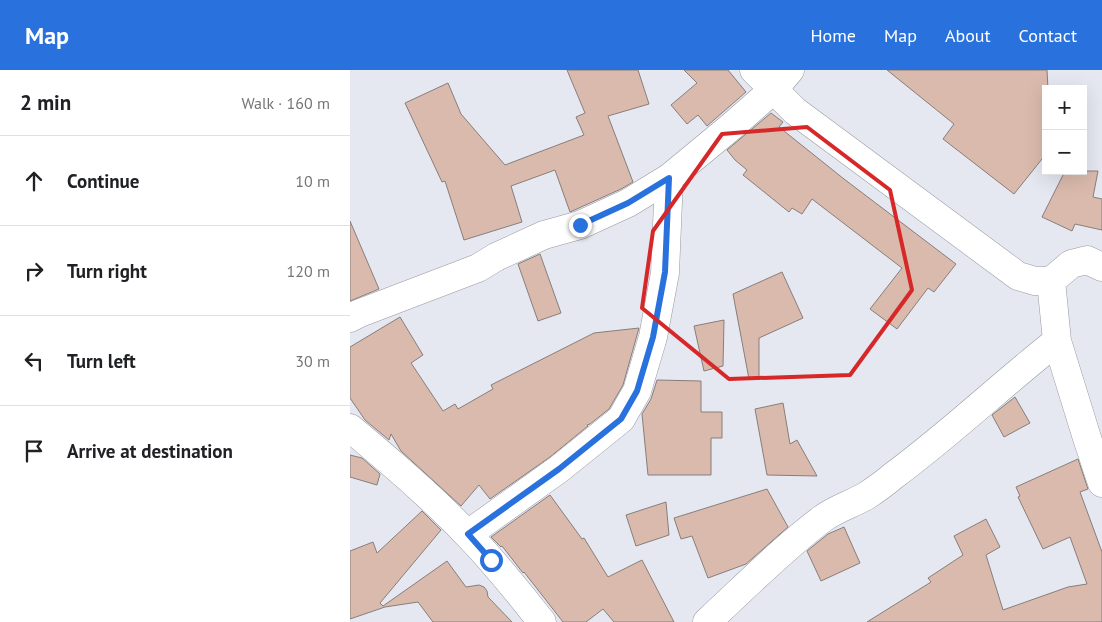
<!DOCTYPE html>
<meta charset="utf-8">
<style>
:root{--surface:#fff;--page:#f2f2f2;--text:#202124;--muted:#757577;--line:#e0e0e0;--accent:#2971dd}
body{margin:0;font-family:"PT Sans",sans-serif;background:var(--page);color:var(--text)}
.controls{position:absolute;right:15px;top:15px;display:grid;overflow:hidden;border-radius:0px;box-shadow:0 5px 20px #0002}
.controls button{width:45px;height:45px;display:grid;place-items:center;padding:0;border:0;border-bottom:1px solid var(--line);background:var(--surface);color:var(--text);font:25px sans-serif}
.stop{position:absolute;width:15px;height:15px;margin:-11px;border:4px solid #2971dd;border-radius:50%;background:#fff}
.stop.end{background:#2971dd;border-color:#fff;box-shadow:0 1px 5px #0008}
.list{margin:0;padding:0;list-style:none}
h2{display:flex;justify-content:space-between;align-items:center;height:65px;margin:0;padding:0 20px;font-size:21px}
h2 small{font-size:16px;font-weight:400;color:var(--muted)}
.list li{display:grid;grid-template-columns:32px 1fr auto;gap:15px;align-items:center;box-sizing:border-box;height:90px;padding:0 20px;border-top:1px solid var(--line)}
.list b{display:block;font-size:19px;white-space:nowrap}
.list em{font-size:16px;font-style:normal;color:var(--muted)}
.icon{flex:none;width:28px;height:28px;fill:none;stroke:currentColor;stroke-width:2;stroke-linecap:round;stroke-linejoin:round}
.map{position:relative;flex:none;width:752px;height:552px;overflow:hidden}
header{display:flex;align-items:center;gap:30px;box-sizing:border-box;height:70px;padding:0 25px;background:var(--accent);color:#fff}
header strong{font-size:24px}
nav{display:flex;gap:28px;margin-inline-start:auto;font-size:18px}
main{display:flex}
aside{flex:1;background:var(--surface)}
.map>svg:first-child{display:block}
.building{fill:#dabaad;stroke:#877e7b}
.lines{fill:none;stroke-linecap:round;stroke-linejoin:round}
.minor-casing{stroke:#9699a1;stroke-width:29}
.tertiary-casing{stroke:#9699a1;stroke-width:29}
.minor{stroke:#fff;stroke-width:28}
.tertiary{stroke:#fff;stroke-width:28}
.route{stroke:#2971dd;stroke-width:6}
.marked{fill:none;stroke:#d62828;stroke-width:4;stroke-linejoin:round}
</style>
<header>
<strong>Map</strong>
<nav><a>Home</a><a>Map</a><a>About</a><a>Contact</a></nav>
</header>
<main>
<aside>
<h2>2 min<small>Walk · 160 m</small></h2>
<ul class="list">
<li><svg class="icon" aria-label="ahead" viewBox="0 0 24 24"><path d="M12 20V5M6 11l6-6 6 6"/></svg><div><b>Continue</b></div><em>10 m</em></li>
<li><svg class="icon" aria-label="right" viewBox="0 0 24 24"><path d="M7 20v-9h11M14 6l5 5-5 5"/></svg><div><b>Turn right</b></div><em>120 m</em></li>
<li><svg class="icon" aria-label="left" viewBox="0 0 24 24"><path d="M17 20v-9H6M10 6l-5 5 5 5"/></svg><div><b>Turn left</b></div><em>30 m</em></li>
<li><svg class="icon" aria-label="arrive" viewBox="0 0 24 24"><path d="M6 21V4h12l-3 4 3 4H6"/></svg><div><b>Arrive at destination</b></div></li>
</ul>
</aside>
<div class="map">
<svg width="752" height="552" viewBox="0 0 752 552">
<rect width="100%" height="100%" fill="#e5e8f1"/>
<path class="building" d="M 217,0 L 288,0 L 299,34 L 258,46 L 283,112 L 271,119 L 220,142 L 205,100 L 161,116 L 172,152 L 114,170 L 95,111 L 92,112 L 55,33 L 98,13 L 111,44 L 155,95 L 234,65 L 226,47 L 235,43 Z
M 334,0 L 378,0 L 396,22 L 357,56 L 348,45 L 337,54 L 321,35 L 347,13 Z
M 537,0 L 697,0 L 698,19 L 696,19 L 696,84 L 664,124 L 593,69 L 604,54 Z
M 421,43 L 433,52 L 429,57 L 494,109 L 606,194 L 584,222 L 578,218 L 547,259 L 520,239 L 552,198 L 462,129 L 452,144 L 442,138 L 439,142 L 393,105 L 397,100 L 385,90 L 377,80 Z
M 715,101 L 748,101 L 743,127 L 752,129 L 752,160 L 725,154 L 722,161 L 692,147 Z
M 0,151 L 29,219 L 0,231 Z
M 190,184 L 211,243 L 188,251 L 168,194 Z
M 432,202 L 453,248 L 409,268 L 409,308 L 399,309 L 383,224 Z
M 50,247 L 73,285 L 61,293 L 93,341 L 105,334 L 108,339 L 143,319 L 141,315 L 244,263 L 289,258 L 273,315 L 259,339 L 240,354 L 237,355 L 238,356 L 200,387 L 140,429 L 129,415 L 111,436 L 51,381 L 41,364 L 39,370 L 15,350 L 0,328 L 0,277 Z
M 374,250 L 373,296 L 354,301 L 344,256 Z
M 307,310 L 351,311 L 351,342 L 372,342 L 372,368 L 361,368 L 361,405 L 298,405 L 292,344 L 301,329 Z
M 665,327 L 680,353 L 654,367 L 642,345 Z
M 433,333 L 440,374 L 447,370 L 467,406 L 417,405 L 405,339 Z
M 0,385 L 12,388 L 30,404 L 27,415 L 0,407 Z
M 728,389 L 738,419 L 730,422 L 752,482 L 752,552 L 517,552 L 581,512 L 578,508 L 613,485 L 604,466 L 636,449 L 650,477 L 636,485 L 653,540 L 718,517 L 737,514 L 720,467 L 693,479 L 668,427 L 670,426 L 666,417 Z
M 417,419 L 438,457 L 396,494 L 358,508 L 342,466 L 331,469 L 324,448 Z
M 200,425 L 232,469 L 234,468 L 258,507 L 292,490 L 324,552 L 264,552 L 253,539 L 236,552 L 213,552 L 174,502 L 173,503 L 152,476 L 151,477 L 141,467 Z
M 316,432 L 319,465 L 286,476 L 276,445 Z
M 72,441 L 91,460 L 30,533 L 33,536 L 97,491 L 116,517 L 129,515 L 134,517 L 137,521 L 138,527 L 162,552 L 83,552 L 68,532 L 35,537 L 0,549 L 0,481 L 23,472 L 27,483 Z
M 494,457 L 510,493 L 471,511 L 457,481 L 478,464 Z"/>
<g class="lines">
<defs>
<path id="minor" d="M 701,211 L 707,271 L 737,368 L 752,413
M 0,248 L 10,243 L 128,198 L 146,187 L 194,165 L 230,155 L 278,133 L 319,108 L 382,56 L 423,20 L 440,0
M 0,358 C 41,392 81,426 117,464 C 144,491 168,522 192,552
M 118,464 L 209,399 L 271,349 L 287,321 L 303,267 L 315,203 L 319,108
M 357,552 C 395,517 431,480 472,449 C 485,439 502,434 516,426 C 525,420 535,413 543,406 C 600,364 651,315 707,271"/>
<path id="tertiary" d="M 404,0 L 445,41 L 668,206 L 685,211 L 701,211 L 721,194 L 737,190 L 752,197"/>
</defs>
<use href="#minor" class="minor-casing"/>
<use href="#tertiary" class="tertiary-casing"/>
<use href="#minor" class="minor"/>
<use href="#tertiary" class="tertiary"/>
</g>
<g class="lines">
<path class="route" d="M 141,490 L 118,464 L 209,399 L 271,349 L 287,321 L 303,267 L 315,202 L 319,108 L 278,133 L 230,155"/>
</g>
<path class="marked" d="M 457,57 L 540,120 L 562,220 L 500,305 L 379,309 L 292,238 L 303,161 L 372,64 Z"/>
</svg>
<div class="controls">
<button>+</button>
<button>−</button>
</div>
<div class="stop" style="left:141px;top:490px"></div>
<div class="stop end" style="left:230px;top:155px"></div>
</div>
</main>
